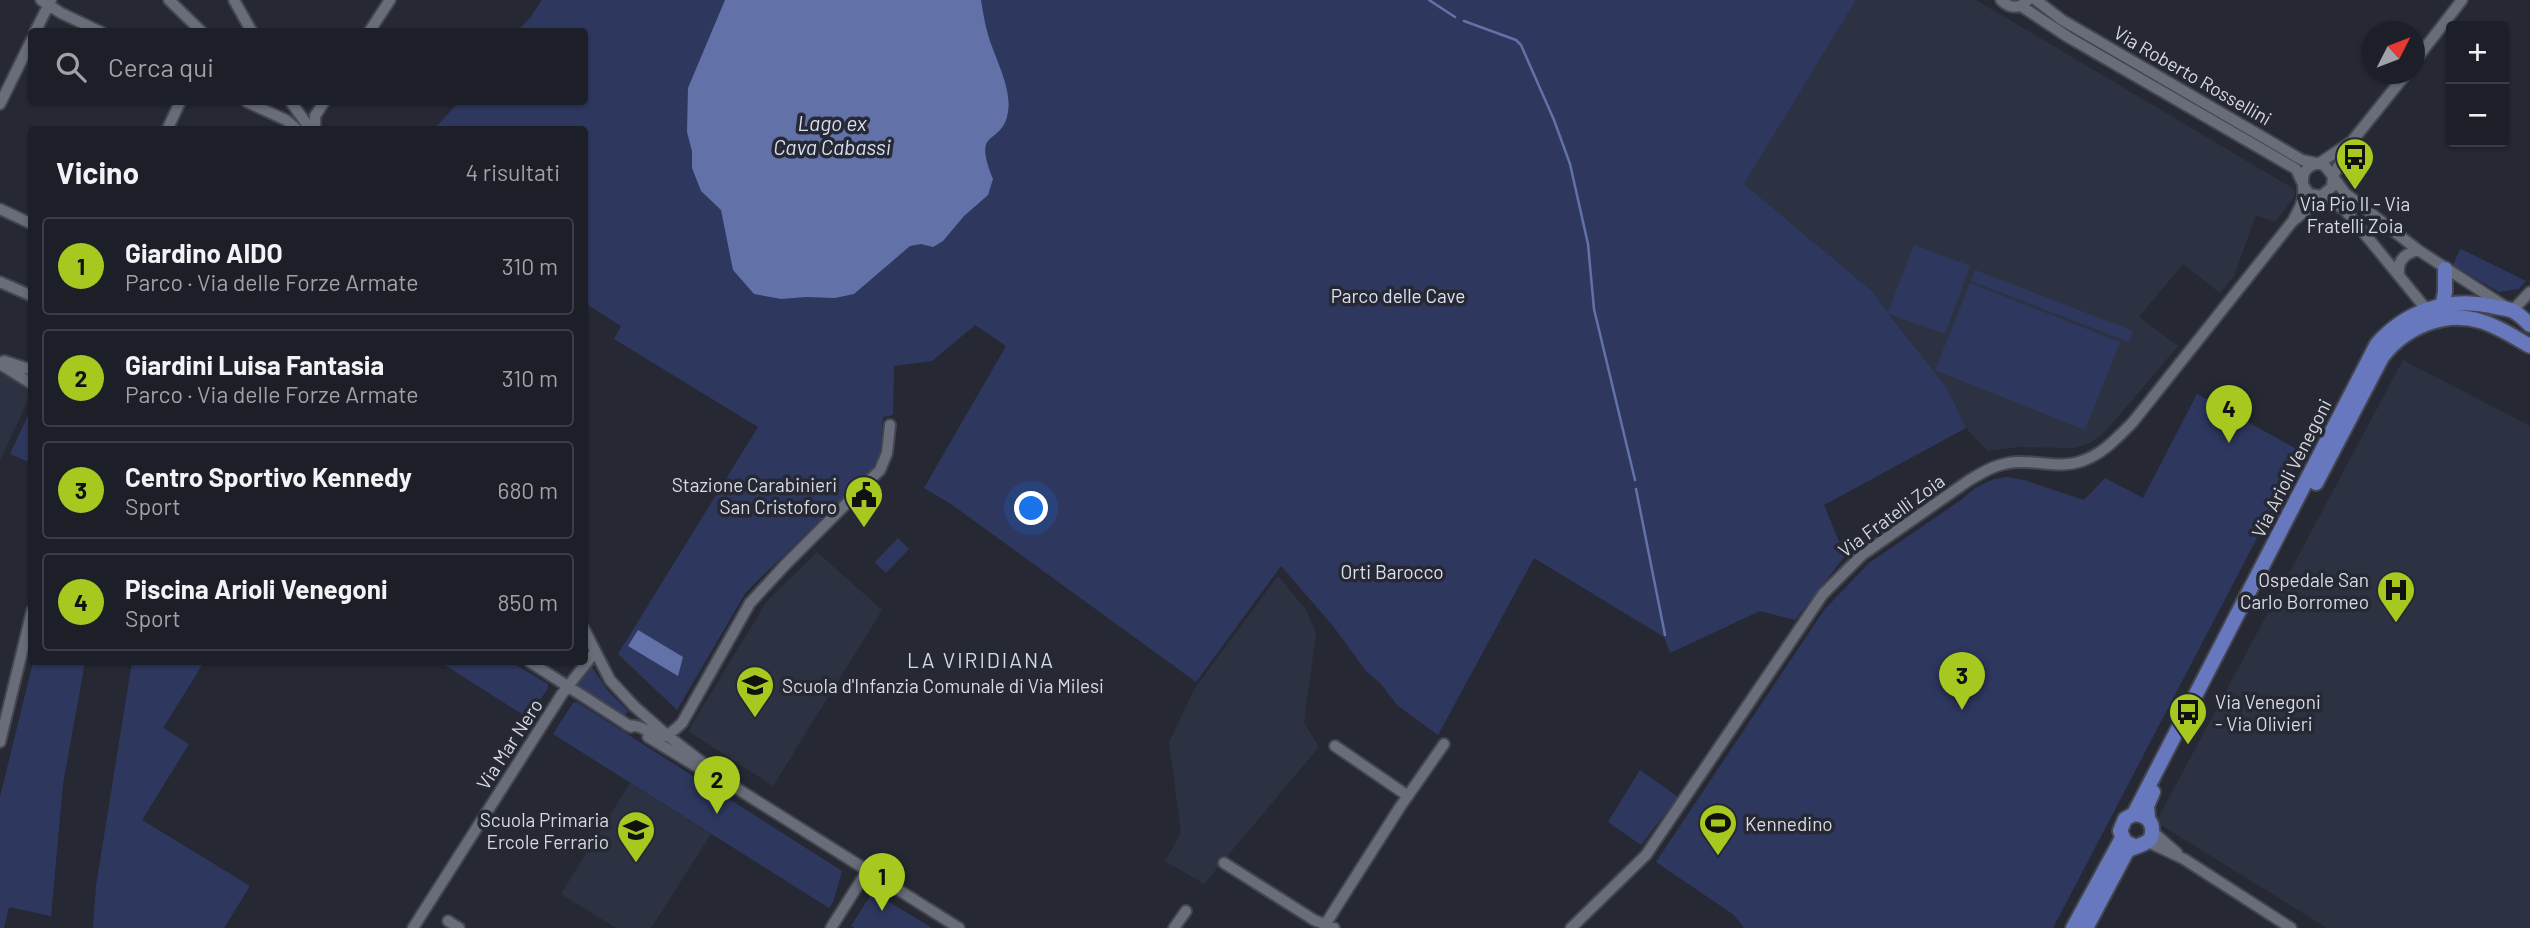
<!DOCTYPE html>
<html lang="it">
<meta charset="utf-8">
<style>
:root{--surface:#1c1f27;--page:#292c33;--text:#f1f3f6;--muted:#a0a2a7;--line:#3a3d44;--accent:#a7c81f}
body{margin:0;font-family:Barlow,sans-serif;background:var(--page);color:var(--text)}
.controls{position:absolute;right:21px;top:21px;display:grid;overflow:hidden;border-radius:7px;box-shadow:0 2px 5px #0004}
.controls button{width:63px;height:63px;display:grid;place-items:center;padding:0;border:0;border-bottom:2px solid var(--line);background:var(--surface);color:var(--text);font:35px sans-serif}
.compass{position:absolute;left:2362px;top:21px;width:63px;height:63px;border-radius:50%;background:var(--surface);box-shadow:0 2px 5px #0004;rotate:48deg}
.you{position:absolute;left:1032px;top:509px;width:24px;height:24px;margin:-18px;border:5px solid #fff;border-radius:50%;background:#1a73e8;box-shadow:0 0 0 10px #1a73e833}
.badge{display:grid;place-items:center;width:46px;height:46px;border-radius:50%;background:var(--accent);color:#111;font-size:23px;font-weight:700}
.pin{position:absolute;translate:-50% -58px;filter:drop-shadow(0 2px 4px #0008)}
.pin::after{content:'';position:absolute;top:37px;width:24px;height:21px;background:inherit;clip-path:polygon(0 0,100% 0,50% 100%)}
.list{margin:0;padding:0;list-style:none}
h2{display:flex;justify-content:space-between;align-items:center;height:91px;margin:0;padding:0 28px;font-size:30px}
h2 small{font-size:23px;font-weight:400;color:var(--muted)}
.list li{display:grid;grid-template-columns:46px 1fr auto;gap:21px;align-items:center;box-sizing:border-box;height:98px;margin:0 14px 14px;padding:0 14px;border:2px solid var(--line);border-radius:7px}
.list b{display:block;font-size:26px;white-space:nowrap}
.list p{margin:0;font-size:23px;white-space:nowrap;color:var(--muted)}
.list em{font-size:23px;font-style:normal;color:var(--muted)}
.icon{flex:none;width:38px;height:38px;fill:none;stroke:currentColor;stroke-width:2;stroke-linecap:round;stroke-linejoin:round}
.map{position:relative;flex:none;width:2530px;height:928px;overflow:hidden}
.search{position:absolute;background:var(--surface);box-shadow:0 2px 5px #0004;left:28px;top:28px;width:560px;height:77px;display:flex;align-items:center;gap:18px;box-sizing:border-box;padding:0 24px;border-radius:7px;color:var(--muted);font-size:26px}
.panel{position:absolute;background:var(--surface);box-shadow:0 2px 5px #0004;left:28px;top:126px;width:560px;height:539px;border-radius:7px}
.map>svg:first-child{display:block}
.built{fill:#2d3242}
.green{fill:#2e385f}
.water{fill:#6272a9}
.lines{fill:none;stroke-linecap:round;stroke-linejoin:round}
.stream{stroke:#6272a9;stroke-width:2.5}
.minor-casing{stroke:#43464e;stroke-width:14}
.major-casing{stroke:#43464e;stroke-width:18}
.minor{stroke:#696d7a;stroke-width:10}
.major{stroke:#6778bf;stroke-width:14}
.labels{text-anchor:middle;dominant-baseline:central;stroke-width:7;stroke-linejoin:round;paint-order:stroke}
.street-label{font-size:19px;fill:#d8dae1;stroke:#262934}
.poi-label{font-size:19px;fill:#d8dae1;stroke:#262934;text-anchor:end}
.park-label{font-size:19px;fill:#dbe0f1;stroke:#262934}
.water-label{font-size:21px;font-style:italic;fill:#d9dfef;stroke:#262934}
.neighbourhood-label{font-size:21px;letter-spacing:2px;fill:#d3d7e6;stroke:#262934}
</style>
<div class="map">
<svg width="2530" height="928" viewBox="0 0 2530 928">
<rect width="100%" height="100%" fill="#262934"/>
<path class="built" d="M 1856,0 L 1976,0 L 2294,189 L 2295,194 L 2292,200 L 2275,222 L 2256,215 L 2234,276 L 2220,293 L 2183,264 L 2139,317 L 2178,346 L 2106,431 L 2090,443 L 2075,448 L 2018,447 L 1988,451 L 1966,428 L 1947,388 L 1872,291 L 1744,184 Z
M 2403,360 L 2530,426 L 2530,928 L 2327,928 L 2156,822 Z
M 0,365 L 32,384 L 31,393 L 0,461 Z
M 817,552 L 882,610 L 773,786 L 688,731 L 767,601 Z
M 1278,576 L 1306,610 L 1316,633 L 1304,723 L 1319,747 L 1204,884 L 1165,861 L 1181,833 L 1169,742 L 1195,688 Z
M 630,783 L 711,834 L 651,928 L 616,928 L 561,894 Z"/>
<path class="green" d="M 542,0 L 1856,0 L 1744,184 L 1872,291 L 1888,312 L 1914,245 L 1970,266 L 1945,334 L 1889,314 L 1947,388 L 1966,428 L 1824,505 L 1845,556 L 1795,620 L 1760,611 L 1670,653 L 1664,637 L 1534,558 L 1438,735 L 1397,705 L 1381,684 L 1366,671 L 1333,626 L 1281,566 L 1196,682 L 951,504 L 924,488 L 1006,346 L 975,325 L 932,361 L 894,366 L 893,415 L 883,417 L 880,456 L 869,473 L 746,592 L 677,710 L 618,654 L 758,427 L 614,339 L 621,326 L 585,303 L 584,130 L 435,128 L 459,102 L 584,102 L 584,32 L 517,31 L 530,18 Z
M 2460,249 L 2461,249 L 2526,281 L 2519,289 L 2499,292 L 2453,265 Z
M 1975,270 L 2133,331 L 2129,342 L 1971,281 Z
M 1970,283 L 2120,342 L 2085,430 L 1935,370 Z
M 2197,394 L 2302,452 L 2053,928 L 1744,928 L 1734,915 L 1656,862 L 1824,610 L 1869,563 L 1961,500 L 1975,488 L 1994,479 L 2007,477 L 2024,480 L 2084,500 L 2105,478 L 2143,498 Z
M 31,409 L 31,463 L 10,454 Z
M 898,538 L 909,549 L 886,573 L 875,562 Z
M 33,662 L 85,662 L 63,784 L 51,916 L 9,907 L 4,928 L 0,928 L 0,797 Z
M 132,662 L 204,662 L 163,728 L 189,744 L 142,820 L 250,886 L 224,928 L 93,928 L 96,886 Z
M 440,662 L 511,662 L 548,684 L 548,688 L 528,718 Z
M 591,666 L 608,691 L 628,711 L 625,716 L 575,683 Z
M 577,702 L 842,871 L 833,902 L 829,908 L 553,734 L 573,703 Z
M 1640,770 L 1678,797 L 1641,845 L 1608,822 Z
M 876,894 L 932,928 L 855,928 L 851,926 L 870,896 Z"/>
<path class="water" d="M 725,0 L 981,0 C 983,13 985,25 989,38 C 996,60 1012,89 1008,112 C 1002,148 971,125 993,179 L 988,195 L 964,216 L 943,241 L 933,247 L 921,244 L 910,246 L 854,294 L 835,298 L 806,297 L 781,299 L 754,294 L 733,270 L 721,210 L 701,191 L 692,168 L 692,151 L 687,132 L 688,88 Z
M 638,630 L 683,657 L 678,676 L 628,646 Z"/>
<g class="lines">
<path class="stream" d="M 1429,0 L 1455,17
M 1464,21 L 1516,40 L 1521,45 L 1554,120 L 1570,164 L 1588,244 L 1594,309 L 1635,480
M 1636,489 L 1665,635"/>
<defs>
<path id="minor" d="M 41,0 L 61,13 L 101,32
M 169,0 L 202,32
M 234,0 L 252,32
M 2001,0 C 2010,9 2020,9 2028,0
M 2036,0 L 2062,20 L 2302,160 L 2324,165 L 2333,176
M 2021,6 L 2068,37 L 2296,169 L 2302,182
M 35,32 L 51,0
M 369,32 L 390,0
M 2414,62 L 2462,0
M 247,102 L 286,120 L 298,130
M 291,102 L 311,130
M 0,104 L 32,39
M 167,130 L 180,102
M 315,130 L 315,116 L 324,102
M 2318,164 L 2351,142
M 2334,178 L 2345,193 L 2418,250 L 2512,311 L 2530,292
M 2303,185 L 2309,194 L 2321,196 L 2345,210 L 2427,310
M 2321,196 L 2332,187 L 2333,176 L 2353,140 L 2406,74
M 0,209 L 32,224
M 2294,219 C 2297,212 2302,205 2303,198 C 2305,183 2297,171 2315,164
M 2399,273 C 2397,259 2407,253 2418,250
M 0,282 L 32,296
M 4,361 L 32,370
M 0,364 L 32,384
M 584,629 L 610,680 L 634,706 L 668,736 L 733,786 L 959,928
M 530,662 L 631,727
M 627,725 C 656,725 653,752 682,723 L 750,603 L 786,564 L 880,470 L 887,453 L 890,425
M 648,737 L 709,774
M 0,742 L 32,611
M 1335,746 L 1408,796
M 2153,832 L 2177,853
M 2148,842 L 2184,859 L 2291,928
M 1224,863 L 1314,920 L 1334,928
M 448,921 L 459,928
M 413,928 L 562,694 L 595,652
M 831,928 L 867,871
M 1174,928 L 1186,911
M 1323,928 L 1400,807 L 1444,744
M 1571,928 L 1646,855 L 1823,594 L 1862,555 L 1968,481 C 1986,470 2001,461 2023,462 C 2042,462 2063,468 2082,461 C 2103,454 2118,437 2133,422 L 2292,222 L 2311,206 L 2319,196"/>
<path id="major" d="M 2441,312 L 2445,292 L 2445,269
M 2316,483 L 2382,357 C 2404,328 2444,310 2480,321 C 2498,326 2514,337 2530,346
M 2134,814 L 2377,344 C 2406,311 2448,297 2491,306 C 2498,308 2507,308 2513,311 C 2519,314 2525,320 2530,325
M 2148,818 L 2147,806 L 2153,792
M 2073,928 L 2122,838
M 2086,928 L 2127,851 C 2136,845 2145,846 2151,838 C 2155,823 2148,815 2134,814 L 2125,819 L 2120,831 L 2125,842 L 2134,846"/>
</defs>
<use href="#minor" class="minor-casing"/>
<use href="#major" class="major-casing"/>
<use href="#minor" class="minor"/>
<use href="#major" class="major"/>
</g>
<defs>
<symbol id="bus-pin" viewBox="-11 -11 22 30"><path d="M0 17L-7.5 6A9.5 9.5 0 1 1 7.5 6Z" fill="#a7c81f" stroke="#262934"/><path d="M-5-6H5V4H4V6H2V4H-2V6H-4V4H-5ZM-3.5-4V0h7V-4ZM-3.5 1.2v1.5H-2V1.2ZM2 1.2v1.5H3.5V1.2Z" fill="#111"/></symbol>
<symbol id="civic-pin" viewBox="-11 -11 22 30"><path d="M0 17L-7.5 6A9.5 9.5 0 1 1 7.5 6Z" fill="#a7c81f" stroke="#262934"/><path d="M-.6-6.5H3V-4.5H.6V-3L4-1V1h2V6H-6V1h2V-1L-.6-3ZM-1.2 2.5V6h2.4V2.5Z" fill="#111"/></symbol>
<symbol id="hospital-pin" viewBox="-11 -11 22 30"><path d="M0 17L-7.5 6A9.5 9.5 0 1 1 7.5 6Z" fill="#a7c81f" stroke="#262934"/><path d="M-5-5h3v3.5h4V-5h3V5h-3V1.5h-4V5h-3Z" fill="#111"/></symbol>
<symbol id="school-pin" viewBox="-11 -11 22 30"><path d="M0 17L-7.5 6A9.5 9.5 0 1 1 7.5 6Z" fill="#a7c81f" stroke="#262934"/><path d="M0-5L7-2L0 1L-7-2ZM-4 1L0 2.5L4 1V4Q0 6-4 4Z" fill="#111"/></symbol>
<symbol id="stadium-pin" viewBox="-11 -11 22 30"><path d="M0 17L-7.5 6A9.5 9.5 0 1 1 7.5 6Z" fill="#a7c81f" stroke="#262934"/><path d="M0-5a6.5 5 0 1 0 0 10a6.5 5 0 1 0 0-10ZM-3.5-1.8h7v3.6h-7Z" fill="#111"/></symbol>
</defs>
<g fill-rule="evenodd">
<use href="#bus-pin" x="2333" y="135" width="44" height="60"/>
<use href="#civic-pin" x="842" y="473" width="44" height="60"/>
<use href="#hospital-pin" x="2374" y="568" width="44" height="60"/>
<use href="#school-pin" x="733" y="663" width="44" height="60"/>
<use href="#bus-pin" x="2166" y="690" width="44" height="60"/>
<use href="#stadium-pin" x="1696" y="801" width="44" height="60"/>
<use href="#school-pin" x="614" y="808" width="44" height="60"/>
</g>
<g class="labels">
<g class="street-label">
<text transform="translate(2193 75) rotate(30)">Via Roberto Rossellini</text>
<text transform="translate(2291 468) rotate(-63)">Via Arioli Venegoni</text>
<text transform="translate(1891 515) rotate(-36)">Via Fratelli Zoia</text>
<text transform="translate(509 744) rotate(-57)">Via Mar Nero</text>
</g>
<g class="poi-label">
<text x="2355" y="203" text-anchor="middle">Via Pio II - Via<tspan x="2355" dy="22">Fratelli Zoia</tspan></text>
<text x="837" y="484">Stazione Carabinieri<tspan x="837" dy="22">San Cristoforo</tspan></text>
<text x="2369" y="579">Ospedale San<tspan x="2369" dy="22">Carlo Borromeo</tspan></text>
<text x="782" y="685" text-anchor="start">Scuola d'Infanzia Comunale di Via Milesi</text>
<text x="2215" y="701" text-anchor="start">Via Venegoni<tspan x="2215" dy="22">- Via Olivieri</tspan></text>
<text x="609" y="819">Scuola Primaria<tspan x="609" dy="22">Ercole Ferrario</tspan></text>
<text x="1745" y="823" text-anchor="start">Kennedino</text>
</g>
<g class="park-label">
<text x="1398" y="295">Parco delle Cave</text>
<text x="1392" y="571">Orti Barocco</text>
</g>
<g class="water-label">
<text x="832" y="122">Lago ex<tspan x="832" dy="24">Cava Cabassi</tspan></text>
</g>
<g class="neighbourhood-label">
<text x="981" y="659">LA VIRIDIANA</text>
</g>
</g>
</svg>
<div class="controls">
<button>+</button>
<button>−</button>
</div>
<svg class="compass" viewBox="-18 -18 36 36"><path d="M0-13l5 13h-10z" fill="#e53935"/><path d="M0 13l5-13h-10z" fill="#a0a2a7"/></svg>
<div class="you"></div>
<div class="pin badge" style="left:882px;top:911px">1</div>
<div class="pin badge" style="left:717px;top:814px">2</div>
<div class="pin badge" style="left:1962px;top:710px">3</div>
<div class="pin badge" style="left:2229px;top:443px">4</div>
<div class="search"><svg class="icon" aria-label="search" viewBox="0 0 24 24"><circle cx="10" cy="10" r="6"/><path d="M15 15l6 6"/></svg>Cerca qui</div>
<section class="panel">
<h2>Vicino<small>4 risultati</small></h2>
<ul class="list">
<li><span class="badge">1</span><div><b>Giardino AIDO</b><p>Parco · Via delle Forze Armate</p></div><em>310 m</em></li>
<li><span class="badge">2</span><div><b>Giardini Luisa Fantasia</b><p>Parco · Via delle Forze Armate</p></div><em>310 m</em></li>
<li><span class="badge">3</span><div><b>Centro Sportivo Kennedy</b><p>Sport</p></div><em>680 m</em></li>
<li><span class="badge">4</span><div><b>Piscina Arioli Venegoni</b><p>Sport</p></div><em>850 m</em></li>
</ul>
</section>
</div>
